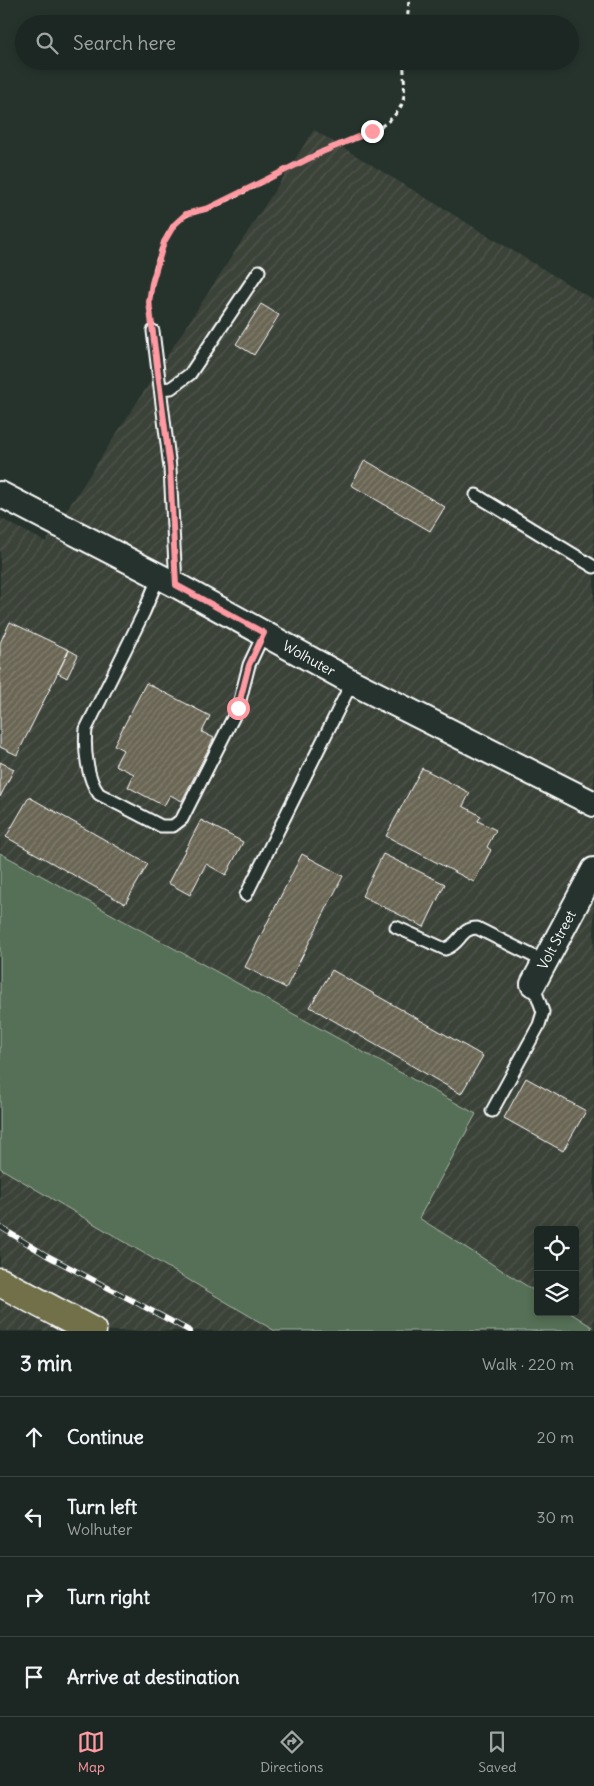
<!DOCTYPE html>
<meta charset="utf-8">
<style>
:root{--surface:#1c2622;--page:#29322f;--text:#f1f3f6;--muted:#a0a5a5;--line:#3a4340;--accent:#ff9aa2}
body{margin:0;font-family:Delius,sans-serif;background:var(--page);color:var(--text)}
.controls{position:absolute;right:15px;bottom:15px;display:grid;overflow:hidden;border-radius:5px;box-shadow:0 2px 8px #0003}
.controls button{width:45px;height:45px;display:grid;place-items:center;padding:0;border:0;border-bottom:1px solid var(--line);background:var(--surface);color:var(--text);font:25px sans-serif}
.stop{position:absolute;width:15px;height:15px;margin:-11px;border:4px solid #ff9aa2;border-radius:50%;background:#fff}
.stop.end{background:#ff9aa2;border-color:#fff;box-shadow:0 1px 5px #0008}
.list{margin:0;padding:0;list-style:none}
h2{display:flex;justify-content:space-between;align-items:center;height:65px;margin:0;padding:0 20px;font-size:21px}
h2 small{font-size:16px;font-weight:400;color:var(--muted)}
.list li{display:grid;grid-template-columns:32px 1fr auto;gap:15px;align-items:center;box-sizing:border-box;height:80px;padding:0 20px;border-top:1px solid var(--line)}
.list b{display:block;font-size:19px;white-space:nowrap}
.list p{margin:0;font-size:16px;white-space:nowrap;color:var(--muted)}
.list em{font-size:16px;font-style:normal;color:var(--muted)}
.icon{flex:none;width:28px;height:28px;fill:none;stroke:currentColor;stroke-width:2;stroke-linecap:round;stroke-linejoin:round}
.map{position:relative;flex:none;width:594px;height:1331px;overflow:hidden}
.search{position:absolute;background:var(--surface);box-shadow:0 2px 8px #0003;left:15px;right:15px;top:15px;height:55px;display:flex;align-items:center;gap:12px;box-sizing:border-box;padding:0 18px;border-radius:28px;color:var(--muted);font-size:19px}
.sheet{height:385px;background:var(--surface)}
nav{display:flex;justify-content:space-around;align-items:center;box-sizing:border-box;height:70px;border-top:1px solid var(--line);background:var(--surface);font-size:14px;color:var(--muted)}
nav a{display:grid;justify-items:center;gap:2px}
nav .on{color:var(--accent)}
.map>svg:first-child{display:block}
.industrial{fill:url(#industrial-furrows);fill-rule:evenodd}
.grass{fill:#547057;stroke:#aab8ab}
.building{fill:url(#building-hatch);stroke:#fff}
.lines{fill:none;stroke-linecap:round;stroke-linejoin:round}
.service-casing{stroke:#fff;stroke-width:15}
.minor-casing{stroke:#fff;stroke-width:28}
.primary-casing{stroke:#fff;stroke-width:31}
.path{stroke:#fff;stroke-width:3;stroke-dasharray:5 4;stroke-linecap:butt}
.service{stroke:#26332d;stroke-width:11}
.minor{stroke:#26332d;stroke-width:24}
.primary{stroke:#716f4a;stroke-width:28}
.rail-casing{stroke:#fff;stroke-width:5.5}
.rail{stroke:#26332d;stroke-width:4;stroke-dasharray:11;stroke-linecap:butt}
.route{stroke:#ff9aa2;stroke-width:6}
.labels{text-anchor:middle;dominant-baseline:central;stroke-width:4.5;stroke-linejoin:round;paint-order:stroke}
.street-label{font-size:14px;fill:#fff;stroke:#26332d}
</style>
<div class="map">
<svg width="594" height="1331" viewBox="0 0 594 1331">
<defs>
<pattern id="industrial-furrows" width="10" height="10" patternUnits="userSpaceOnUse" patternTransform="scale(1.25)"><rect width="10" height="10" fill="#3b4239"/><path d="M-1 1l2-2M0 10L10 0M9 11l2-2" fill="none" stroke="#4f554d"/></pattern>
<pattern id="building-hatch" width="6" height="6" patternUnits="userSpaceOnUse" patternTransform="scale(1.25)"><rect width="6" height="6" fill="#6b6654"/><path d="M-1 1l2-2M0 6l6-6M5 7l2-2" fill="none" stroke="#817d6e"/></pattern>
</defs>
<rect width="100%" height="100%" fill="#26332d"/>
<filter id="ink" filterUnits="userSpaceOnUse"><feTurbulence type="fractalNoise" baseFrequency=".02" numOctaves="2"/><feDisplacementMap in="SourceGraphic" scale="10" xChannelSelector="R" yChannelSelector="G"/><feConvolveMatrix kernelMatrix="1 2 1 2 8 2 1 2 1" color-interpolation-filters="sRGB"/></filter>
<g filter="url(#ink)">
<path class="industrial" d="M 314,130 L 594,300 L 594,1331 L 0,1331 L 0,518 L 46,542 ZM 538,1230 L 575,1230 L 575,1312 L 538,1312 Z"/>
<path class="grass" d="M 0,853 L 476,1114 L 419,1218 L 538,1293 L 538,1312 L 569,1312 L 592,1327 L 590,1331 L 275,1331 L 0,1168 Z"/>
<path class="building" d="M 261,304 L 279,315 L 254,355 L 236,344 Z
M 365,460 L 445,507 L 430,531 L 351,485 Z
M 10,622 L 69,650 L 17,755 L 0,747 L 0,643 Z
M 69,650 L 78,655 L 67,678 L 58,673 Z
M 146,683 L 210,716 L 202,732 L 214,738 L 182,801 L 170,795 L 164,806 L 128,787 L 134,774 L 115,765 L 123,750 L 114,745 Z
M 0,762 L 14,769 L 0,797 Z
M 422,768 L 470,793 L 463,806 L 481,816 L 478,821 L 496,830 L 487,847 L 491,850 L 474,882 L 386,836 Z
M 29,797 L 148,864 L 125,904 L 6,837 Z
M 201,820 L 243,842 L 226,875 L 206,864 L 190,895 L 168,883 Z
M 302,854 L 343,876 L 286,988 L 245,967 Z
M 383,854 L 445,884 L 424,927 L 362,896 Z
M 332,970 L 483,1056 L 461,1094 L 310,1007 Z
M 526,1078 L 586,1111 L 563,1151 L 504,1118 Z"/>
<g class="lines">
<defs>
<path id="service" d="M 153,331 L 170,468 L 176,585
M 160,389 L 171,388 L 190,374 L 259,271
M 476,495 L 594,567
M 159,576 L 144,612 L 86,729 C 84,749 87,779 99,794 L 161,826 L 173,826 L 182,819 L 238,708 L 249,665 L 264,633
M 246,895 L 352,682
M 396,927 L 445,949 C 461,944 460,928 477,928 L 545,962
M 492,1111 L 539,1025 L 543,1012 L 533,984"/>
<g id="minor">
<path id="s1" d="M 0,494 L 176,585 L 352,682 L 594,804"/>
<path id="s2" d="M 533,984 L 594,870"/>
</g>
<path id="primary" d="M 0,1282 L 92,1331"/>
</defs>
<use href="#service" class="service-casing"/>
<use href="#minor" class="minor-casing"/>
<use href="#primary" class="primary-casing"/>
<path class="path" d="M 407,24 L 409,0
M 151,315 C 147,290 158,245 174,225 C 184,214 195,213 208,208 C 251,193 288,165 330,148 C 355,138 387,131 401,106 C 407,94 403,75 404,61"/>
<use href="#service" class="service"/>
<use href="#minor" class="minor"/>
<use href="#primary" class="primary"/>
<defs>
<path id="rail" d="M 0,1227 L 46,1255 L 190,1331"/>
</defs>
<use href="#rail" class="rail-casing"/>
<use href="#rail" class="rail"/>
</g>
</g>
<g class="lines" filter="url(#ink)">
<path class="route" d="M 238,708 L 249,665 L 264,633 L 176,585 L 170,468 L 149,302 L 152,283 L 164,242 L 174,225 L 186,214 L 209,208 L 322,152 L 372,131"/>
</g>
<g class="labels">
<g class="street-label">
<text stroke="none"><textPath href="#s1" startOffset="350">Wolhuter</textPath></text>
<text stroke="none"><textPath href="#s2" startOffset="50">Volt Street</textPath></text>
</g>
</g>
</svg>
<div class="controls">
<button><svg class="icon" aria-label="locate" viewBox="0 0 24 24"><circle cx="12" cy="12" r="6"/><path d="M12 2v4M12 18v4M2 12h4M18 12h4"/></svg></button>
<button><svg class="icon" aria-label="layers" viewBox="0 0 24 24"><path d="M12 4l9 5-9 5-9-5zM3 14l9 5 9-5"/></svg></button>
</div>
<div class="stop" style="left:238px;top:708px"></div>
<div class="stop end" style="left:372px;top:131px"></div>
<div class="search"><svg class="icon" aria-label="search" viewBox="0 0 24 24"><circle cx="10" cy="10" r="6"/><path d="M15 15l6 6"/></svg>Search here</div>
</div>
<section class="sheet">
<h2>3 min<small>Walk · 220 m</small></h2>
<ul class="list">
<li><svg class="icon" aria-label="ahead" viewBox="0 0 24 24"><path d="M12 20V5M6 11l6-6 6 6"/></svg><div><b>Continue</b></div><em>20 m</em></li>
<li><svg class="icon" aria-label="left" viewBox="0 0 24 24"><path d="M17 20v-9H6M10 6l-5 5 5 5"/></svg><div><b>Turn left</b><p>Wolhuter</p></div><em>30 m</em></li>
<li><svg class="icon" aria-label="right" viewBox="0 0 24 24"><path d="M7 20v-9h11M14 6l5 5-5 5"/></svg><div><b>Turn right</b></div><em>170 m</em></li>
<li><svg class="icon" aria-label="arrive" viewBox="0 0 24 24"><path d="M6 21V4h12l-3 4 3 4H6"/></svg><div><b>Arrive at destination</b></div></li>
</ul>
</section>
<nav>
<a class="on"><svg class="icon" aria-label="map" viewBox="0 0 24 24"><path d="M3 6l6-2 6 2 6-2v14l-6 2-6-2-6 2zM9 4v14M15 6v14"/></svg>Map</a>
<a><svg class="icon" aria-label="directions" viewBox="0 0 24 24"><path d="M12 3l9 9-9 9-9-9zM9 14v-3h6M13 9l2 2-2 2"/></svg>Directions</a>
<a><svg class="icon" aria-label="saved" viewBox="0 0 24 24"><path d="M7 4h10v16l-5-4-5 4z"/></svg>Saved</a>
</nav>
